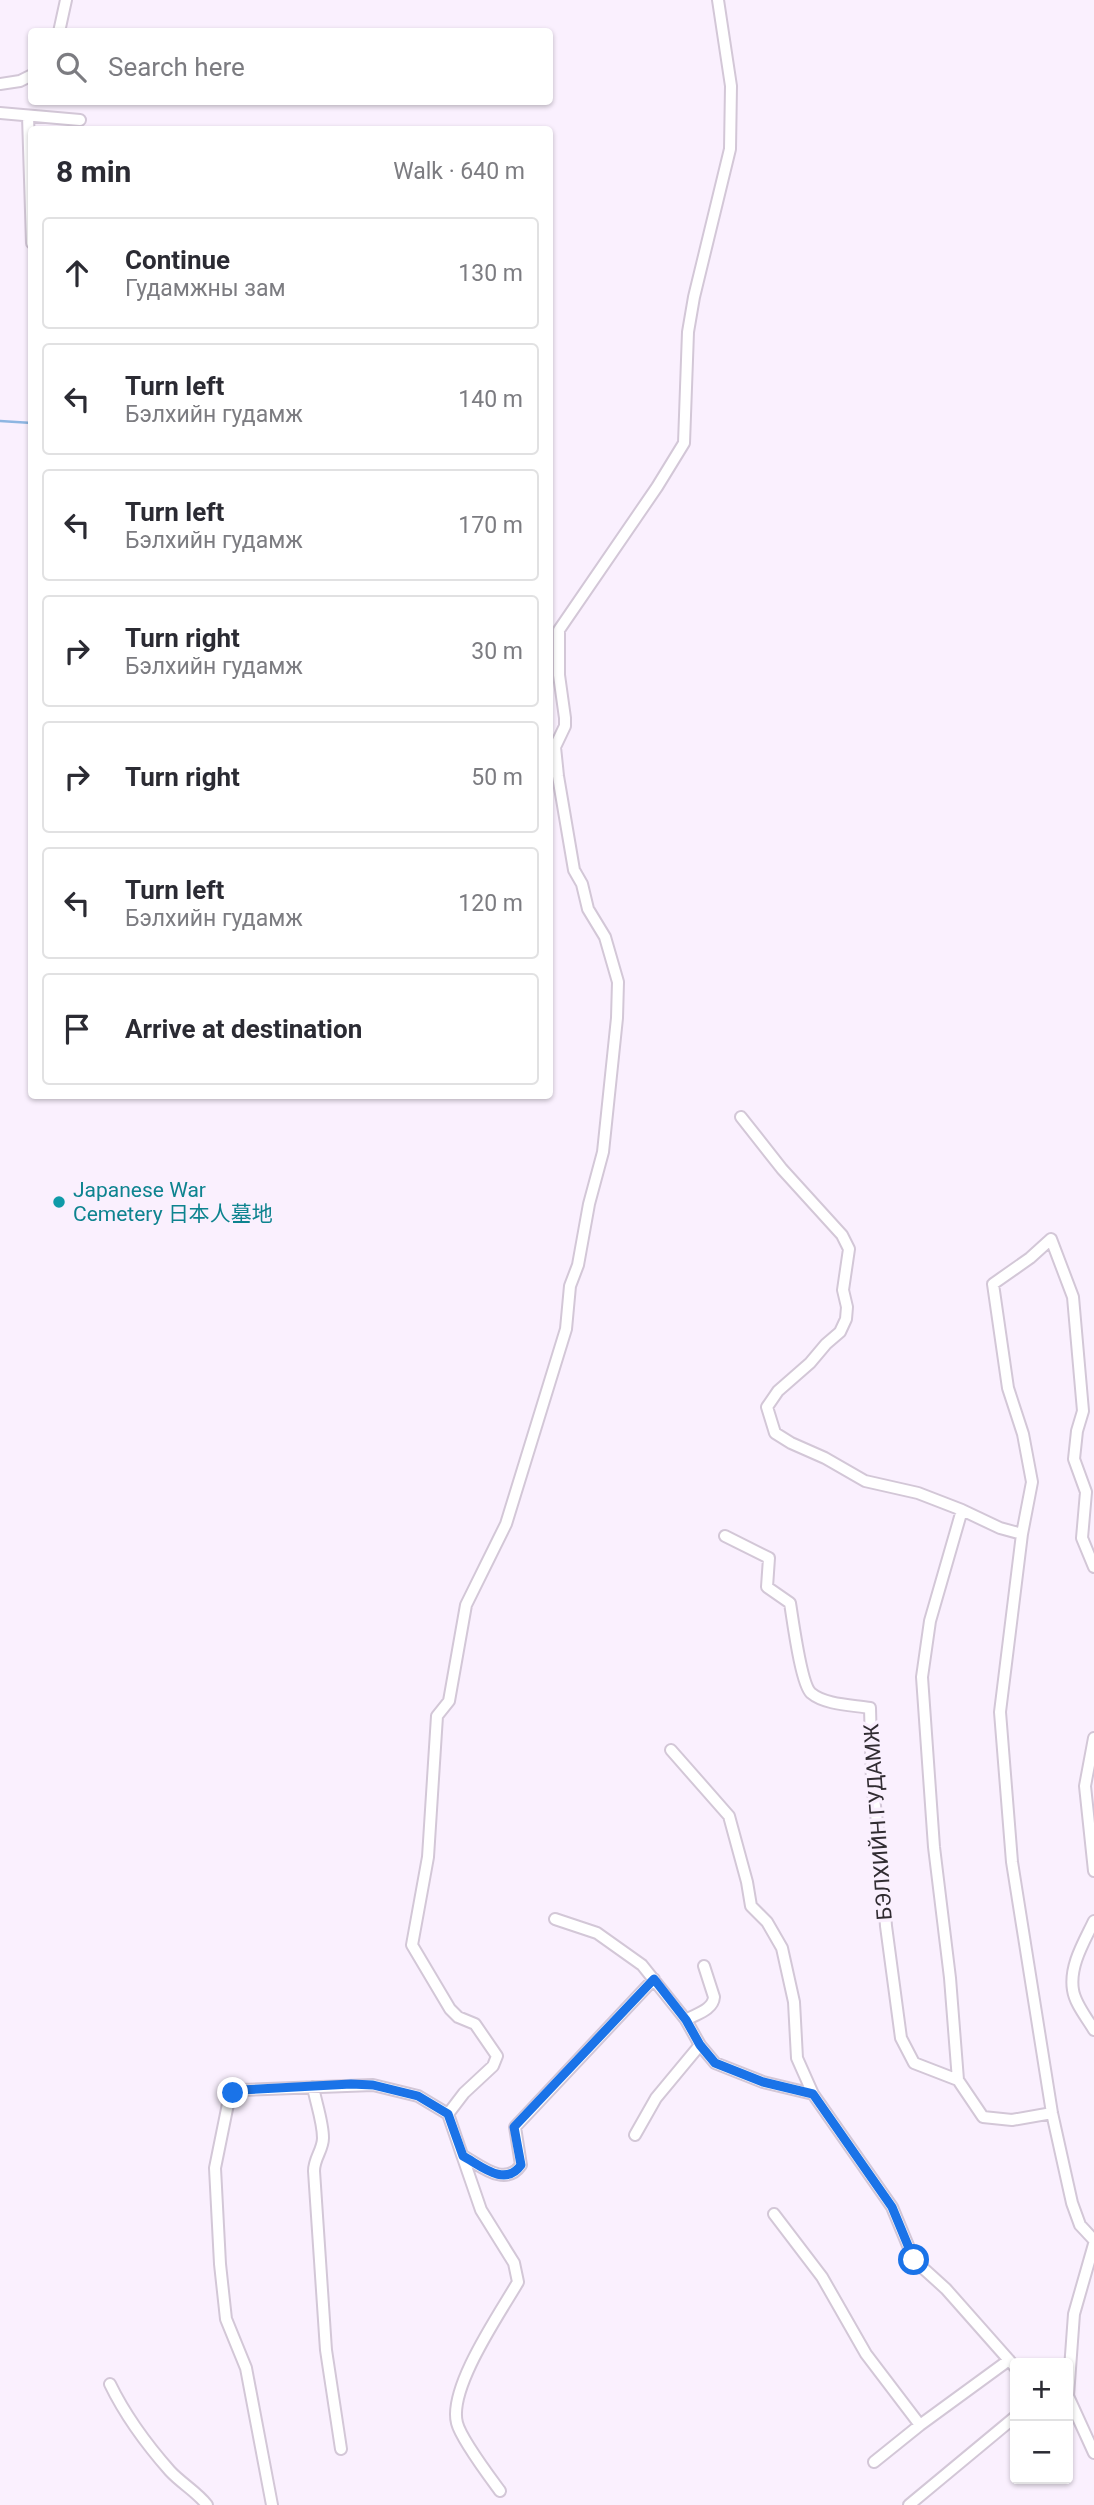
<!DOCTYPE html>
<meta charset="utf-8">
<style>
:root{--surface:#fff;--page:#f7f7f7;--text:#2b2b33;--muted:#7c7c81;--line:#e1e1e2}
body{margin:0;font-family:Roboto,"Noto Sans SC",sans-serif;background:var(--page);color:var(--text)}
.controls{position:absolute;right:21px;bottom:21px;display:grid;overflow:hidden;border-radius:7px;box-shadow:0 2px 5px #0004}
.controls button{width:63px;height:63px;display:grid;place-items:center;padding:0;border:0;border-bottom:2px solid var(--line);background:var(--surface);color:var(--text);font:35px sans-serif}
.stop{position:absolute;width:21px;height:21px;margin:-16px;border:5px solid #1a73e8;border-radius:50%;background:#fff}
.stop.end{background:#1a73e8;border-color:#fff;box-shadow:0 2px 7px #0008}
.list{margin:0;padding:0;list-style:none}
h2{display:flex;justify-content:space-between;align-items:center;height:91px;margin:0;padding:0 28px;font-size:30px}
h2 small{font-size:23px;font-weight:400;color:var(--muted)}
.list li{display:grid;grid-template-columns:46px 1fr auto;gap:21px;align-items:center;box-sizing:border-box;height:112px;margin:0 14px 14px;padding:0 14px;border:2px solid var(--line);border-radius:7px}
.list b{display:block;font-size:26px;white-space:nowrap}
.list p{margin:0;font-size:23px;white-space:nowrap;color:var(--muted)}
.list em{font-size:23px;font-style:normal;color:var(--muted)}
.icon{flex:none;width:38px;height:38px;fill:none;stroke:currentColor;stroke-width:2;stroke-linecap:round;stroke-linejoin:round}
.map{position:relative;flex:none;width:1094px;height:2505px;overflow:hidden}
.search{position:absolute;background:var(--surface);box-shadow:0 2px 5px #0004;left:28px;top:28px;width:525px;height:77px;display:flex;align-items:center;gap:18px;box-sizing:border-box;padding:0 24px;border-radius:7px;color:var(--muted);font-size:26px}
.panel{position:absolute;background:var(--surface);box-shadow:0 2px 5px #0004;left:28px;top:126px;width:525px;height:973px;border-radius:7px}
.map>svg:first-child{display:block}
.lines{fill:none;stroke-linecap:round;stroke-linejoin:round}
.stream{stroke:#8eb6e2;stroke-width:2.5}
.minor-casing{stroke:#d3c7d7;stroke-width:14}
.minor{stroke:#fff;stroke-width:10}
.route{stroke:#1a73e8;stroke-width:9}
.culture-dot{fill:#0f9aa8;stroke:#faf0fe;stroke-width:2.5}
.labels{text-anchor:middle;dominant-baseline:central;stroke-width:7;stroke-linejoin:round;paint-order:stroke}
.culture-label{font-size:21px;fill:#0d838f;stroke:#faf0fe;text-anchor:start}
.street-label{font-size:21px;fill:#312c32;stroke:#faf0fe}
</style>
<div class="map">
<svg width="1094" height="2505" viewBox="0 0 1094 2505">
<rect width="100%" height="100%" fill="#faf0fe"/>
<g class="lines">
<path class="stream" d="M 0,421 L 32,423"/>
<defs>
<path id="minor" d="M 59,32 L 66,0
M 0,84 L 20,81 L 32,75
M 0,113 L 80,120
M 28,116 L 32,243
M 741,1117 L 782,1169 L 842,1235 L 849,1249 L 843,1290 L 847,1307 L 846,1319 L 840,1332 L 826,1344 L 810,1363 L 778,1391 L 767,1407 L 775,1433 L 791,1443 L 825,1458 L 865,1481 L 918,1493 L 962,1510
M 1022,1534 L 1032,1482 L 1023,1434 L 1008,1388 L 993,1284 L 1030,1258 L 1051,1239 L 1073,1297 L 1083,1411 L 1077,1431 L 1074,1459 L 1086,1492 L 1082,1538 L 1094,1567
M 725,1536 L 769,1558 L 767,1587 L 790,1603 C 793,1621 801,1684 811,1693 C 825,1705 853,1705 870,1708 L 872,1783 L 880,1845 L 886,1926 L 901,2038 L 914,2063 L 958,2080
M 1094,1738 L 1085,1786 L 1094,1871
M 671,1750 L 729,1816 L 747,1882 L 751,1906 L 767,1922 L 782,1948 L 794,2002 L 797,2058 L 813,2094 L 892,2207 L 914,2260 L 946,2289 L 1015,2367
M 555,1919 L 597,1933 L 642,1965 L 686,2020 L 700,2045 L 715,2063 L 763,2082 L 813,2094
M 1094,1921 C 1084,1942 1069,1966 1073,1990 C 1075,2004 1087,2018 1094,2030
M 686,2020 C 696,2014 713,2010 714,1997 L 704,1966
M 313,2087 C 316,2103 323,2122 323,2138 C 323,2150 314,2158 314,2171 L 326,2350 L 341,2449
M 1052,2113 L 1012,2120 L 983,2117 L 958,2080 L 950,1978 L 934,1847 L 922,1677 L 930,1621 L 962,1510 L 1000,1528 L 1022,1534 L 1000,1712 L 1012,1862 L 1052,2113 L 1072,2203 L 1080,2225 L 1094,2240
M 448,2114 L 464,2093 L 493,2066 L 497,2056 L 475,2024 L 458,2017 L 450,2009 L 412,1945 L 428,1857 L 437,1716 L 449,1701 L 466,1605 L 506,1524 L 566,1329 L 570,1286 L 578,1265 L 589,1204 L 603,1152 L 617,1018 L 618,982 L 605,937 L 588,909 L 582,884 L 574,870 L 558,776 L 555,747 L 565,726 L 565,718 L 559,675 L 559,630 L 657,487 L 684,443 L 688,332 L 694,297 L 730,149 L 731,86 L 718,0
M 448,2114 L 481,2210 L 514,2263 L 518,2282 C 500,2313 448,2388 457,2423 C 461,2439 489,2476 500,2491
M 635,2135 L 656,2098 L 700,2045
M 463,2156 C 480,2165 505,2188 521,2165 L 515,2127 L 654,1979
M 774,2214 L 822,2277 L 866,2354 L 920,2425 L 1009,2360
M 110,2384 C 125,2415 147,2445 170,2471 C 181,2483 197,2492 207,2505
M 1068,2396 L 1074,2314 L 1094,2244
M 1068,2396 L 1094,2453
M 874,2462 L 920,2425
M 272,2505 L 246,2368 L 226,2319 L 220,2264 L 215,2168 L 229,2099 L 233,2093 L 240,2090 L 373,2085 L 418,2096 L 448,2114
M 909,2505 L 1015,2417"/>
</defs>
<use href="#minor" class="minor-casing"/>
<use href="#minor" class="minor"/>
</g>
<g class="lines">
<path class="route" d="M 233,2093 L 240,2090 L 351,2084 L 373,2085 L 418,2096 L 448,2114 L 463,2156 C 480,2165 505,2188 521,2165 L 514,2127 L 654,1979 L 686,2020 L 700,2045 L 715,2063 L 763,2082 L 813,2094 L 892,2207 L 914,2260"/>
</g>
<circle class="culture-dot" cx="59" cy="1202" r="7"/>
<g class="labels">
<g class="culture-label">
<text x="73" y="1190">Japanese War<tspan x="73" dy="24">Cemetery 日本人墓地</tspan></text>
</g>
<g class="street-label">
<text transform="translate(878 1822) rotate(-94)">БЭЛХИЙН ГУДАМЖ</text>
</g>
</g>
</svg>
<div class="controls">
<button>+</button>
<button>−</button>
</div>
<div class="stop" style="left:914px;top:2260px"></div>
<div class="stop end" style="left:233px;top:2093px"></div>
<div class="search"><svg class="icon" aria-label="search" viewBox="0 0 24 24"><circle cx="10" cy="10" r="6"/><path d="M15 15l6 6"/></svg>Search here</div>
<section class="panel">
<h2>8 min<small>Walk · 640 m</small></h2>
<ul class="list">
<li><svg class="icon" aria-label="ahead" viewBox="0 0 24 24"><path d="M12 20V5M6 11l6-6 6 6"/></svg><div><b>Continue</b><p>Гудамжны зам</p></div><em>130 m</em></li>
<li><svg class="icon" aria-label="left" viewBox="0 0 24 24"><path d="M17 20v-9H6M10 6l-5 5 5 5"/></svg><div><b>Turn left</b><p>Бэлхийн гудамж</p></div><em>140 m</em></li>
<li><svg class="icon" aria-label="left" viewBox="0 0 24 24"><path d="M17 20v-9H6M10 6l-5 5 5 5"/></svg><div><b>Turn left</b><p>Бэлхийн гудамж</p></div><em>170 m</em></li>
<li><svg class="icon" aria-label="right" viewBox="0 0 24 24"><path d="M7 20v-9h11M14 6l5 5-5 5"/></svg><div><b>Turn right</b><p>Бэлхийн гудамж</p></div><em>30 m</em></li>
<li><svg class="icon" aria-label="right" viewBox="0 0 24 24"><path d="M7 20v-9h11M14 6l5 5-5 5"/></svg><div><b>Turn right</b></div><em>50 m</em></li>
<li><svg class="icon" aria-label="left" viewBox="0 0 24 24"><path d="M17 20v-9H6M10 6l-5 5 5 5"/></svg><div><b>Turn left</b><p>Бэлхийн гудамж</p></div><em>120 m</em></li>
<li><svg class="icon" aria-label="arrive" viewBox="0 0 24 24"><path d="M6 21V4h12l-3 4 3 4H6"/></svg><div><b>Arrive at destination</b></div></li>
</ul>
</section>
</div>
